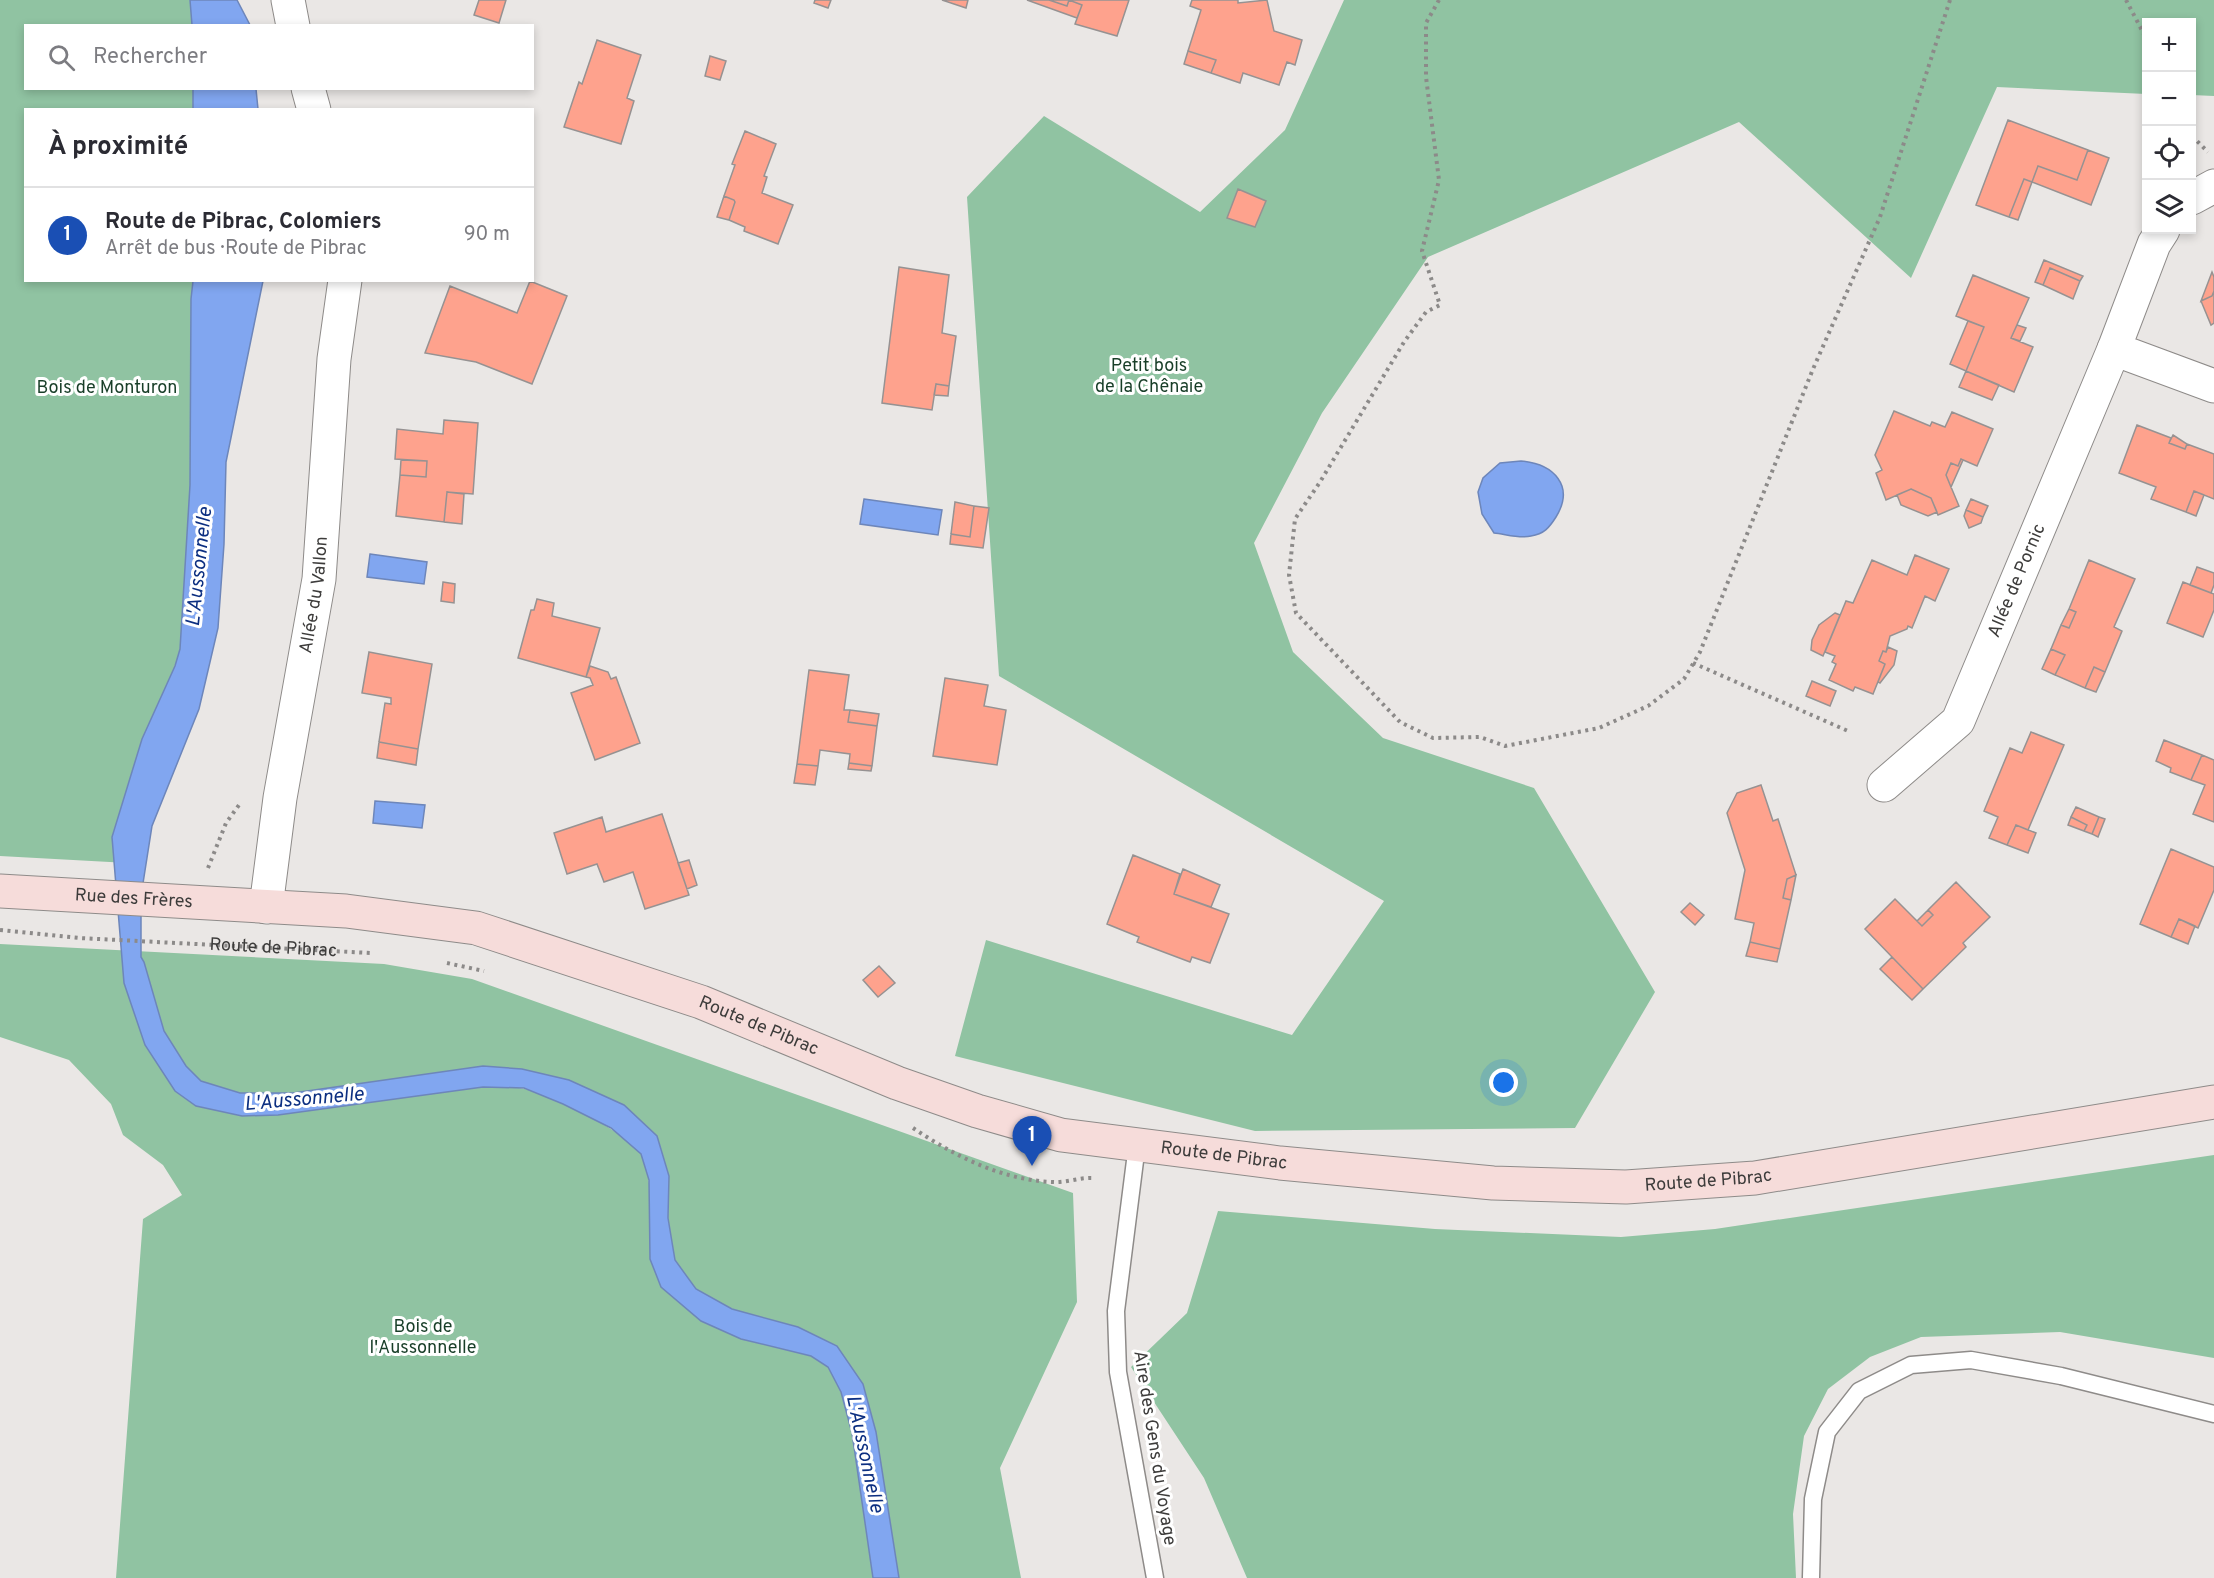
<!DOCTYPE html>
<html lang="fr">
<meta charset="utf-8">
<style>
:root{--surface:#fff;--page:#f2f2f3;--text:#2b2b33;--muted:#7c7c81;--line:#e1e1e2;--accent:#d04c04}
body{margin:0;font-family:Overpass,sans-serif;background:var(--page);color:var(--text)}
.controls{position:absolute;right:18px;top:18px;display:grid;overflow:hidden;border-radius:0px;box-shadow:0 3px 9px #0003}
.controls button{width:54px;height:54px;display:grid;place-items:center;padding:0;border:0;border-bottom:2px solid var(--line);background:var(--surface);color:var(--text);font:30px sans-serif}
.you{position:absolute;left:1504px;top:1083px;width:21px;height:21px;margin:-15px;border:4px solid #fff;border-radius:50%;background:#1a73e8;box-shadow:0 0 0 9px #1a73e833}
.badge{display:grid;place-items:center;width:39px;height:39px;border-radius:50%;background:var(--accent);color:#fff;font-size:20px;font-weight:700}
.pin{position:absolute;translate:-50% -50px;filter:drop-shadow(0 2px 3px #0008)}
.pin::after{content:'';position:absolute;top:32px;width:21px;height:18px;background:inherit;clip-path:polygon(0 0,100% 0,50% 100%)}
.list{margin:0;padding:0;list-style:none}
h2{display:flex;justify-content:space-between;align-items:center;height:78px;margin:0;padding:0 24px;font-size:26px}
h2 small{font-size:20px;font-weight:400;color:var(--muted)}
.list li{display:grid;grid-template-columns:39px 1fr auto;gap:18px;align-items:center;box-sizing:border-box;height:96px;padding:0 24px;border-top:2px solid var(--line)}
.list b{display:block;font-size:22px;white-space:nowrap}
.list p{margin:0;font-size:20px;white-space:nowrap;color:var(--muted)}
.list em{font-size:20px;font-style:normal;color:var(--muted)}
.icon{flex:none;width:33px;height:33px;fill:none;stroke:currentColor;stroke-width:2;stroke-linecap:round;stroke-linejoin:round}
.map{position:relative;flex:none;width:2214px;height:1578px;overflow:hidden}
.search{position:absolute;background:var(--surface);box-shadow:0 3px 9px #0003;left:24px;top:24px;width:510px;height:66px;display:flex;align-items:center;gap:15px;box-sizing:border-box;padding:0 21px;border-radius:0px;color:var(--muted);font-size:22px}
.panel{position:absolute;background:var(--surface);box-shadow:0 3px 9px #0003;left:24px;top:108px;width:510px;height:174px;border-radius:0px}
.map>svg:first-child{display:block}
.green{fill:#90c3a2}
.water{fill:#81a6f0;stroke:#6d86ba;stroke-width:1.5}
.building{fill:#fea28d;stroke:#969292;stroke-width:1.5}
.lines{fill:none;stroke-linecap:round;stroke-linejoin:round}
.lane-casing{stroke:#8e8b89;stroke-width:19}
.street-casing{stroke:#8e8b89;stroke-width:35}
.secondary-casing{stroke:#8e8b89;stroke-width:35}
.path{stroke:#8c8a89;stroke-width:4;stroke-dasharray:3 4.5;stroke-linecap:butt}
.lane{stroke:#fff;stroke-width:16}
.street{stroke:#fff;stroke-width:33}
.secondary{stroke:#f6dcda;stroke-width:33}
.labels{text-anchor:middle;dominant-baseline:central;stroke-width:6;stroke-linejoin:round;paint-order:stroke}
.park-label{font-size:18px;fill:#183e28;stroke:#fff}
.street-label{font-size:18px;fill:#3d3c3b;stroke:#fff}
.water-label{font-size:20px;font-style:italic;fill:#0c2f81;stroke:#fff}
</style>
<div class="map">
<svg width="2214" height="1578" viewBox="0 0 2214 1578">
<rect width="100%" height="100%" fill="#eae7e5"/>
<path class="green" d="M 0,0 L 209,0 L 212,25 L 26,26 L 26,88 L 219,89 L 222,109 L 26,110 L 26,280 L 221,281 L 200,614 L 128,863 L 0,856 Z
M 1344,0 L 2214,0 L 2214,96 L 2192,95 L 2192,22 L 2146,22 L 2146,94 L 1997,87 L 1911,278 L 1739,122 L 1428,257 L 1322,413 L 1254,543 L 1293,652 L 1383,738 L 1534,788 L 1655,992 L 1575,1128 L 1255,1131 L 955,1056 L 986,940 L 1292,1035 L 1384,901 L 999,676 L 967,197 L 1044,116 L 1200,212 L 1285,130 Z
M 0,944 L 384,964 L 472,979 L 1073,1193 L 1077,1302 L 1000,1468 L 1021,1578 L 899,1578 L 876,1432 L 863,1384 L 798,1327 L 732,1309 L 696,1289 L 675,1260 L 668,1218 L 669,1176 L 569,1080 L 293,1093 L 240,1093 L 201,1081 L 186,1066 L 164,1031 L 160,1020 L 175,1091 L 196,1106 L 242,1116 L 483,1087 C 496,1088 512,1086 525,1089 C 553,1096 624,1130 641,1154 C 654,1172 650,1234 650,1259 L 741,1339 L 811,1356 L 828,1367 L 841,1392 L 852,1433 L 873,1578 L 116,1578 L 143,1219 L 182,1195 L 163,1165 L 123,1135 L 111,1104 L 69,1060 L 0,1037 Z
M 2214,1155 L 2214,1358 L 2060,1332 L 1921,1337 L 1870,1357 L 1828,1389 L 1804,1436 L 1793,1514 L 1796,1578 L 1247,1578 L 1204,1478 L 1131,1367 L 1187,1313 L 1218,1211 L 1435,1229 L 1621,1237 L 1715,1229 Z"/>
<path class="water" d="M 190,0 L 237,0 L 250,25 L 192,25 Z
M 193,89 L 256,89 L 258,109 L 193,109 Z
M 193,281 L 263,281 L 226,462 L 224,544 L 218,628 L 199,709 L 152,826 L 141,896 L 141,957 L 144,962 L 164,1031 L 186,1066 L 201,1081 L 240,1093 L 293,1093 L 483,1066 L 522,1069 L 569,1080 L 624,1105 L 657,1136 L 669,1176 L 668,1218 L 675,1260 L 696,1289 L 732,1309 L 798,1327 L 837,1346 L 863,1384 L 876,1432 L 899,1578 L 873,1578 L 852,1433 L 841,1392 L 828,1367 L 811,1356 L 741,1339 L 701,1321 L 661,1287 L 650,1259 L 649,1180 L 641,1154 L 611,1128 L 563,1104 L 524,1088 L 483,1087 L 278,1115 L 242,1116 L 196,1106 L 175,1091 L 145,1045 L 124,983 L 112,837 L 142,739 L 175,666 L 180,649 L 190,485 L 191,299 Z
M 1521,461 C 1554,464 1575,486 1556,517 C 1549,528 1544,534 1531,536 C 1520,539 1505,534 1494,533 L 1482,514 L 1478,492 L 1483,478 L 1500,463 Z
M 864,499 L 942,510 L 938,535 L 860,524 Z
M 370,554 L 427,562 L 424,584 L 367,577 Z
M 375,801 L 425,805 L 422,828 L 373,823 Z"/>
<path class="building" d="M 479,0 L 506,0 L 499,23 L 474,15 Z
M 815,0 L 831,0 L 828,8 L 814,3 Z
M 942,0 L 968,0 L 966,8 Z
M 1027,0 L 1049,0 L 1067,6 L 1069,0 L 1082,5 L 1077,18 Z
M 1049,0 L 1129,0 L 1117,36 L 1075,24 L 1082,5 L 1069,0 L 1067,6 Z
M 1192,0 L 1238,0 L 1238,3 L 1267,0 L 1274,31 L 1302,40 L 1295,65 L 1287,62 L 1279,85 L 1243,73 L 1240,83 L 1211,73 L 1216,60 L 1188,51 L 1201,10 L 1190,6 Z
M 597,40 L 641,55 L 627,98 L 634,101 L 621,144 L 564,127 L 579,82 L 582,84 Z
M 1188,51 L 1216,60 L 1211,73 L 1184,64 Z
M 710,56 L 726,61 L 720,80 L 705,76 Z
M 2008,120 L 2088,150 L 2077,180 L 2038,166 L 2032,182 L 2024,179 L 2009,217 L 1976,205 Z
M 745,131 L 776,144 L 764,176 L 767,177 L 762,193 L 793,205 L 778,244 L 744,231 L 745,227 L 729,220 L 735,202 L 734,200 L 724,196 L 735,165 L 732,164 Z
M 2088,150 L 2109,158 L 2091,205 L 2032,182 L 2038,166 L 2077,180 Z
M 2024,179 L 2032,182 L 2018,220 L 2009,217 Z
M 1238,189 L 1266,201 L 1255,227 L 1227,218 Z
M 724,196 L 734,200 L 735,202 L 729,220 L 717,217 Z
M 2044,260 L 2083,276 L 2080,281 L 2050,268 L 2043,285 L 2035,282 Z
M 899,267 L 949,275 L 942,333 L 956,336 L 949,386 L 936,384 L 932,410 L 882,403 Z
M 2050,268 L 2080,281 L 2073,299 L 2043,285 Z
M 2212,272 L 2214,277 L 2214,291 L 2212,296 L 2201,301 Z
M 1973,275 L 2029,298 L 2011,338 L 2033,347 L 2014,392 L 1966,371 L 1984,327 L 1956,316 Z
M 530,281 L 567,296 L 532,384 L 476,362 L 425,353 L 450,286 L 517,313 Z
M 2214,291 L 2214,323 L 2211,325 L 2201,301 L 2212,296 Z
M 1968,321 L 1984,327 L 1966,371 L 1950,364 Z
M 2017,325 L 2026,328 L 2020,341 L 2011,338 Z
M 1966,371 L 1999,385 L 1992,400 L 1959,387 Z
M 936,384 L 949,386 L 948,396 L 934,395 Z
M 1894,411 L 1930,426 L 1932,422 L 1945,427 L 1952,412 L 1993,429 L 1977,466 L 1961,459 L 1958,466 L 1951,463 L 1946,475 L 1959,506 L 1938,515 L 1931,498 L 1911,489 L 1886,500 L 1876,473 L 1882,470 L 1875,455 Z
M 444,420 L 478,423 L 473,494 L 447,492 L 444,522 L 396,516 L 400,475 L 426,477 L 427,461 L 395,459 L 397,429 L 443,434 Z
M 2137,425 L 2171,438 L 2169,443 L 2185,449 L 2187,444 L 2214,454 L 2214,499 L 2194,491 L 2186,512 L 2151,499 L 2156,487 L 2119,473 Z
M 2173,435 L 2187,444 L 2185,449 L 2169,443 Z
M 1961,459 L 1963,460 L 1951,487 L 1946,475 L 1951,463 L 1958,466 Z
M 401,460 L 427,461 L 426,477 L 400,475 Z
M 1911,489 L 1931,498 L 1937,512 L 1928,516 L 1901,505 L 1897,495 Z
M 2194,491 L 2204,495 L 2196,516 L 2186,512 Z
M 447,492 L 464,494 L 462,524 L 444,522 Z
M 1971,499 L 1988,506 L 1983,517 L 1966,510 Z
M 955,502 L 974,506 L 970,537 L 951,534 Z
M 974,506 L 989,508 L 983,548 L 950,544 L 951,534 L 970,537 Z
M 1966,510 L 1983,517 L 1981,523 L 1969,528 L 1964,516 Z
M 1915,555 L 1949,569 L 1935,601 L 1925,596 L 1912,628 L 1908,626 L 1907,629 L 1890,636 L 1886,652 L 1883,651 L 1879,661 L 1885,664 L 1873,694 L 1855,687 L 1853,691 L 1829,680 L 1836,664 L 1832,662 L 1835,656 L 1825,652 L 1846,601 L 1853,603 L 1872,560 L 1907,575 Z
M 2089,560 L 2135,579 L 2114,627 L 2122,631 L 2105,672 L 2094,667 L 2085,688 L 2055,675 L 2065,655 L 2051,649 L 2061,625 L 2069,628 L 2076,612 L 2069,609 Z
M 2197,567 L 2214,573 L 2214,585 L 2211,593 L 2190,585 Z
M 443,582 L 455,584 L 454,603 L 441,601 Z
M 2183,582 L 2214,594 L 2214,610 L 2203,637 L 2167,623 Z
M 537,599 L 554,603 L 552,616 L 600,628 L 586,677 L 518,658 L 531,610 L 534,610 Z
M 2069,609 L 2076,612 L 2069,628 L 2061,625 Z
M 1835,613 L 1840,615 L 1823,656 L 1811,650 L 1812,640 L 1819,625 Z
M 1888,647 L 1897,651 L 1894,665 L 1880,683 L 1878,682 L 1885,664 L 1879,661 L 1883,651 L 1886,652 Z
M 2051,649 L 2065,655 L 2055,675 L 2042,669 Z
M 369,652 L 432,664 L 418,749 L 379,742 L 385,703 L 391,704 L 391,698 L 362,693 Z
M 590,666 L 608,672 L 611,679 L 616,677 L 640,743 L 595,760 L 571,693 L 593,685 L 590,678 L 586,677 Z
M 2094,667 L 2105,672 L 2096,692 L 2085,688 Z
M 809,670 L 849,675 L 844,710 L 850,710 L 848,722 L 877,726 L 872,766 L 849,763 L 850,754 L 820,750 L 818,766 L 797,764 Z
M 945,678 L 988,685 L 984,706 L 1006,710 L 997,765 L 933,756 Z
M 1812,681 L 1836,691 L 1830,706 L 1806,696 Z
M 850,710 L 879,714 L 877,726 L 848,722 Z
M 2031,732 L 2064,745 L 2028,830 L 2016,825 L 2007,845 L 1989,838 L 1998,817 L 1984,811 L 2010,748 L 2022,753 Z
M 2164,740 L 2202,755 L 2191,780 L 2170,772 L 2171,768 L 2156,761 Z
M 379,742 L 418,749 L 416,765 L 377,758 Z
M 2202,755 L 2214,760 L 2214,822 L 2193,814 L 2205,785 L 2191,780 Z
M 849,763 L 872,766 L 871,771 L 848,769 Z
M 797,764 L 818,766 L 815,785 L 794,783 Z
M 1761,785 L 1773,821 L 1778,819 L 1796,875 L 1787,879 L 1783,898 L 1791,900 L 1780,949 L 1750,942 L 1754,923 L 1735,919 L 1745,870 L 1727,813 L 1737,793 Z
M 2076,807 L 2099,817 L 2092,834 L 2084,831 L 2087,825 L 2071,817 Z
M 662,814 L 689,895 L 645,909 L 633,872 L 604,882 L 597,864 L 567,874 L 554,833 L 602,817 L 606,832 Z
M 2071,817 L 2087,825 L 2084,831 L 2068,825 Z
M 2099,817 L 2105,819 L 2098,837 L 2092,834 Z
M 2016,825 L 2036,833 L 2028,853 L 2007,845 Z
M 2171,849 L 2214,867 L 2214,890 L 2198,928 L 2179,919 L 2171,937 L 2140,924 Z
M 1133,855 L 1180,874 L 1174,894 L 1229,914 L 1210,963 L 1192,957 L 1190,962 L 1137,942 L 1139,937 L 1107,924 Z
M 689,860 L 697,885 L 687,889 L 678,863 Z
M 1183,869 L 1220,885 L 1211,907 L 1174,894 Z
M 1796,875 L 1791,900 L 1783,898 L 1787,879 Z
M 1956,882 L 1990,917 L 1963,943 L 1966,947 L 1923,989 L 1865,929 L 1895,899 L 1922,926 L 1933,915 L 1928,910 Z
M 1690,903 L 1704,915 L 1695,925 L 1681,912 Z
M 1928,910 L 1933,915 L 1922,926 L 1917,921 Z
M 2179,919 L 2195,926 L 2188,944 L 2171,937 Z
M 1750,942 L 1780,949 L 1777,962 L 1746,956 Z
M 1892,957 L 1923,989 L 1912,1000 L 1880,969 Z
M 879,966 L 895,983 L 878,997 L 863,980 Z"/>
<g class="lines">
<defs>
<path id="lane" d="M 1137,1145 L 1116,1311 L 1118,1372 L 1155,1578
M 1811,1578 L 1813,1499 L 1827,1432 L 1859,1391 L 1911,1365 L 1971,1360 L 2061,1376 L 2214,1414"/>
<g id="street">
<path d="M 288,0 L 293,26"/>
<path d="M 308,88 L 314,110"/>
<path d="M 2192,198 L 2214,186"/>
<path d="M 2163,230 L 2154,244 L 2114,349 L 2214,386"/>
<path id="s2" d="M 1884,785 L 1958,721 L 2114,349"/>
<path id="s3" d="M 266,907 L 280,798 L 319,579 L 334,359 L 345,280"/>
</g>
<g id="secondary">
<path id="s4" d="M 0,891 L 346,911 L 476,928 L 701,1002 L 897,1083 L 977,1111 L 1061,1135 L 1280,1163 L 1493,1183 L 1626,1187 L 1755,1178 L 2214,1102"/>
</g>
</defs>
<use href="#lane" class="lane-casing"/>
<use href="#street" class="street-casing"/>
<use href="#secondary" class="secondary-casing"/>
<g class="path">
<path d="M 1439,0 L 1426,23 L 1426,77 L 1439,180 L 1422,251 L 1440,305 L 1426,312 L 1404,342 L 1320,482 L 1295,519 L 1289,575 L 1296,613 L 1400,722 L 1433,738 L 1480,737 L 1505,746 L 1599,728 L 1648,706 L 1684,679 L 1700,652 L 1813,369 L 1880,217 L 1950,0"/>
<path d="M 2126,0 L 2146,38"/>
<path d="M 2192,136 L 2208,152"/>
<path d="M 1693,663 L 1848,731"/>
<path d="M 208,868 L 226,823 L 239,805 L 242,804"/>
<path id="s1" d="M 0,930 L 79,938 L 371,953"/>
<path d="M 447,963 L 484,971"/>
<path d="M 913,1128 C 955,1156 1001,1180 1053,1182 C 1066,1183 1080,1177 1094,1178"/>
</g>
<use href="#lane" class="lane"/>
<use href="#street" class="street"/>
<use href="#secondary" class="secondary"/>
</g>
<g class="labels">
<g class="park-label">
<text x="1149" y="366">Petit bois<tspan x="1149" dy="21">de la Chênaie</tspan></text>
<text x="107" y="388">Bois de Monturon</text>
<text x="423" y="1327">Bois de<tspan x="423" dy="21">l'Aussonnelle</tspan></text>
</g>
<g class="street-label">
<text stroke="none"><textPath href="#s2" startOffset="250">Allée de Pornic</textPath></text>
<text stroke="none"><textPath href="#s3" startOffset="316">Allée du Vallon</textPath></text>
<text stroke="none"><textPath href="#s4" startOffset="134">Rue des Frères</textPath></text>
<text stroke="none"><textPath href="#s1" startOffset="274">Route de Pibrac</textPath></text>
<text stroke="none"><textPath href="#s4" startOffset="777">Route de Pibrac</textPath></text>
<text stroke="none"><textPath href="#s4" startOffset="1263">Route de Pibrac</textPath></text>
<text stroke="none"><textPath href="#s4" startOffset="1749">Route de Pibrac</textPath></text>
<text transform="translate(1154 1448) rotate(81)">Aire des Gens du Voyage</text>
</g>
<g class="water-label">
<text transform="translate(200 567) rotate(-84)">L'Aussonnelle</text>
<text transform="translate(304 1100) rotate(-5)">L'Aussonnelle</text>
<text transform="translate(864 1454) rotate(78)">L'Aussonnelle</text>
</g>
</g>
</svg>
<div class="controls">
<button>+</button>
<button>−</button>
<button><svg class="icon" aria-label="locate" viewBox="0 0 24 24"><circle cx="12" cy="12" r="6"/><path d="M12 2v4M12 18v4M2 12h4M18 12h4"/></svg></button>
<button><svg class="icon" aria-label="layers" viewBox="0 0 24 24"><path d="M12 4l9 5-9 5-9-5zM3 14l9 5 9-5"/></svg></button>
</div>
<div class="you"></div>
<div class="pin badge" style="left:1032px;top:1166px;background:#1a4fb4">1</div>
<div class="search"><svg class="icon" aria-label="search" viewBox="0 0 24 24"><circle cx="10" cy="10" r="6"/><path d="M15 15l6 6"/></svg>Rechercher</div>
<section class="panel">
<h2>À proximité<small></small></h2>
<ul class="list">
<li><span class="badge" style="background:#1a4fb4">1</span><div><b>Route de Pibrac, Colomiers</b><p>Arrêt de bus · Route de Pibrac</p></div><em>90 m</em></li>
</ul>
</section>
</div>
